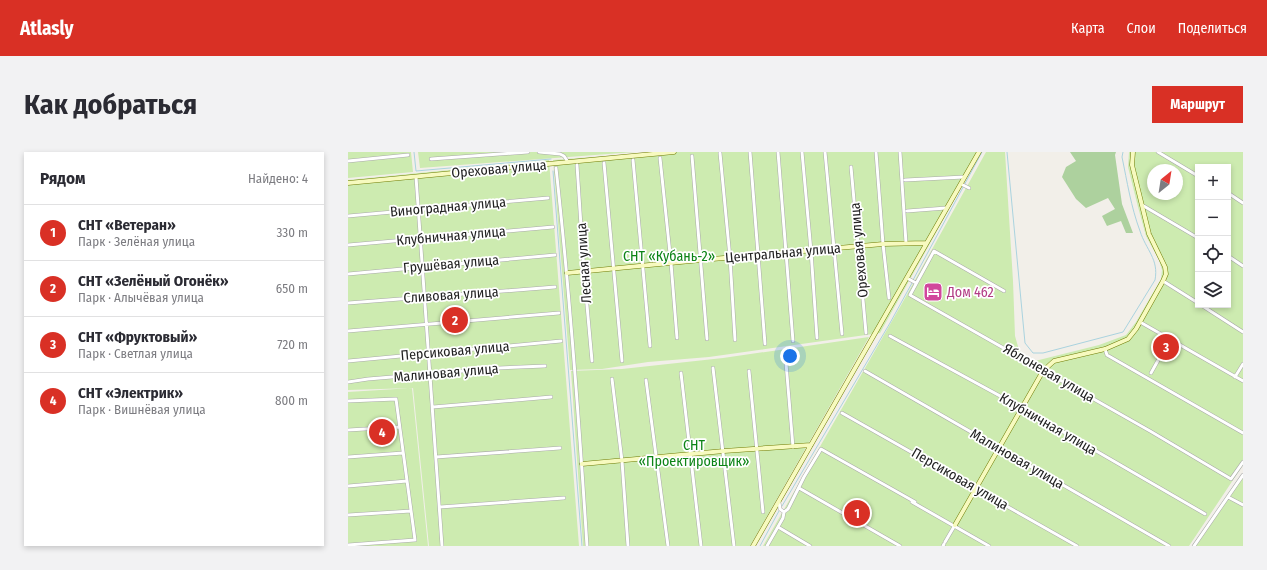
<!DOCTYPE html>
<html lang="ru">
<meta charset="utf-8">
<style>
:root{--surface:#fff;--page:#f2f2f3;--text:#2b2b33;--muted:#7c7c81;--line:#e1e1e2;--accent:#d93025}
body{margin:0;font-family:"Fira Sans Condensed",sans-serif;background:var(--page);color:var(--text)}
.controls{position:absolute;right:12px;top:12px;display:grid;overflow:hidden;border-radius:0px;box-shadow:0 2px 6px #0003}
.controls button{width:36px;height:36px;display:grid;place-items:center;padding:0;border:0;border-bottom:1px solid var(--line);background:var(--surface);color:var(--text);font:20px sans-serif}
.compass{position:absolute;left:799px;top:12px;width:36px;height:36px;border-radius:50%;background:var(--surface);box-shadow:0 2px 6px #0003;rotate:30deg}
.you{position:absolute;left:442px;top:204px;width:14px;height:14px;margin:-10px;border:3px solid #fff;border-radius:50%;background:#1a73e8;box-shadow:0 0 0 6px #1a73e833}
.badge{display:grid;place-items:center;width:26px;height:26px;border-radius:50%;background:var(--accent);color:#fff;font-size:13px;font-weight:700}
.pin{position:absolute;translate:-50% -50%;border:2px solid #fff;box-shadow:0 1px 4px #0006}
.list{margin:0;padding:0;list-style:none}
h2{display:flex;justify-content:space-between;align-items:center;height:52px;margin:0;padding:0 16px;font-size:17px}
h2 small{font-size:13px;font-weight:400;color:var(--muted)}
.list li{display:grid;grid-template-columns:26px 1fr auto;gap:12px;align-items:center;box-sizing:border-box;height:56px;padding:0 16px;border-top:1px solid var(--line)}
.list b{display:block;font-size:15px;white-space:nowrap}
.list p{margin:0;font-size:13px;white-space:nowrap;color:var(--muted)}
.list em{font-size:13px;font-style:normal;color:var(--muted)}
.icon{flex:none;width:22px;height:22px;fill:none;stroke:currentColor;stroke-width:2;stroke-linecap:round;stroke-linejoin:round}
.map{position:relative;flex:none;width:895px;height:394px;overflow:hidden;border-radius:0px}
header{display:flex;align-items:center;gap:24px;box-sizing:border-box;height:56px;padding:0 20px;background:var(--accent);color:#fff}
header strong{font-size:19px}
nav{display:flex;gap:22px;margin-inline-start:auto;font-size:14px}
.intro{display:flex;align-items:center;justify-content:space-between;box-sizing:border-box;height:96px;padding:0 24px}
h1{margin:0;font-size:28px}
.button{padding:10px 18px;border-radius:0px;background:var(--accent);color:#fff;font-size:14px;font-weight:700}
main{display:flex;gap:24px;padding:0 24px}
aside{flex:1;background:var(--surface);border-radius:0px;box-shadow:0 2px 6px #0003}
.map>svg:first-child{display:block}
.grass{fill:#cdebb0;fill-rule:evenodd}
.forest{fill:#add19e}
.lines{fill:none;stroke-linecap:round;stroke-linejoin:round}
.stream{stroke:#aad3df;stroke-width:1}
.street-casing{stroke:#a9a9a9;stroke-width:4}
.secondary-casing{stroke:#707d05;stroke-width:5}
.street{stroke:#fff;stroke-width:3}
.secondary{stroke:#f7fabf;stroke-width:4}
.labels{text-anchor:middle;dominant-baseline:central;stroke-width:3.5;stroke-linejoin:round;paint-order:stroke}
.street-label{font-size:14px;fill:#222;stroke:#fff}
.park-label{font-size:14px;fill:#0c8416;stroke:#fff}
.hotel-label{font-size:14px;fill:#b23c85;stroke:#fff;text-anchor:start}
</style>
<header>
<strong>Atlasly</strong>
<nav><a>Карта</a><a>Слои</a><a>Поделиться</a></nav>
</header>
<div class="intro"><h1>Как добраться</h1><a class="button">Маршрут</a></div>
<main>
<aside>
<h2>Рядом<small>Найдено: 4</small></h2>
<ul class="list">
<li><span class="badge">1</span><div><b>СНТ «Ветеран»</b><p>Парк · Зелёная улица</p></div><em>330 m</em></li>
<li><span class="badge">2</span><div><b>СНТ «Зелёный Огонёк»</b><p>Парк · Алычёвая улица</p></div><em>650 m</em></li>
<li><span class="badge">3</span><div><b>СНТ «Фруктовый»</b><p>Парк · Светлая улица</p></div><em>720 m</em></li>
<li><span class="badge">4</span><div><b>СНТ «Электрик»</b><p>Парк · Вишнёвая улица</p></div><em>800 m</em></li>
</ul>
</aside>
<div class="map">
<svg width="895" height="394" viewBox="0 0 895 394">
<rect width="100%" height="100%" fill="#f2efe9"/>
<path class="grass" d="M 0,0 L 63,0 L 65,20 L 0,26 Z
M 70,0 L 287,0 L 72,16 Z
M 309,0 L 633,0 L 532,181 L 361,205 L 300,210 L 254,217 L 222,218 L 205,8 Z
M 638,0 L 657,0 L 665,129 L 667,184 L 671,198 L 678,205 L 687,209 L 751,193 L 778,183 L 788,170 L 813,127 L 814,118 L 811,108 L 798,84 L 790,55 L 780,15 L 781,0 L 895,0 L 895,313 L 841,394 L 415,394 L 552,155 ZM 850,15 L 880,15 L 880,153 L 850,153 ZM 805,18 L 829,18 L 829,42 L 805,42 Z
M 201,8 L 231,394 L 81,394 L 65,236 L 0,238 L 0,28 Z
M 521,185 L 402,394 L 235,394 L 223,219 L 274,217 L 375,206 Z
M 64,236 L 80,394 L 0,394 L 0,240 Z
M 895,324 L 895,394 L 848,394 Z"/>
<path class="forest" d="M 722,0 L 768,0 L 767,3 L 774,52 L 785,81 L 778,81 L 773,69 L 759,74 L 754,64 L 767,57 L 760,46 L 738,56 L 728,47 L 714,25 L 718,15 L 728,9 Z"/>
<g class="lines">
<path class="stream" d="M 66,0 L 68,19 L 203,7
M 659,0 L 677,191 L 685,201 L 695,201 L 775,180 L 807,128 C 811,107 798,98 792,79 C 783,55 779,29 774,5 L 775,0
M 205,19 L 234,394
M 565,128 L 634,0
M 434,354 L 542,171 L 564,131
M 412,394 L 431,359"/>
<defs>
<path id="street" d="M 191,0 L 212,2 L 216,4 L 220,10
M 402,0 L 417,192
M 430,0 L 445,189
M 454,0 L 463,99 L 469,186
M 477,0 L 494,182
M 528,0 L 535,92 L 541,146
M 552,0 L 558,91
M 810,0 L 850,24
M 372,1 L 382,106 L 387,188
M 344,4 L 359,187
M 312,6 L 323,111 L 329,186
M 83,7 L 180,0
M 285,8 L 302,194
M 0,9 L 60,3
M 256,11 L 274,209
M 229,13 L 236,120 L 244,209
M 503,15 L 518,181
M 208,16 C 222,142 231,268 239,394
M 68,25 L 94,394
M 557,28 L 616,25
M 613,32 L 621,36
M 880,41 L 895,51
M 794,53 L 850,86
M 559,59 L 598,56
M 0,64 L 200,46
M 0,93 L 205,75
M 880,104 L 895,114
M 0,122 L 207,103
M 559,126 L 568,131
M 815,129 L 850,151
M 656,139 L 586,99 L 562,143 L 802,279 L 883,327 L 895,310
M 0,151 L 207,135
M 853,153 L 895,180
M 792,170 L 895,229
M 0,179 L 211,161
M 542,184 L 674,256 L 857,362
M 757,197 L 759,203 L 895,281
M 0,209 L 213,189
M 438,211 L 445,295
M 365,216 L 386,394
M 401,219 L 415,360
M 517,219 L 821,394
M 333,221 L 353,394
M 803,221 L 822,187
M 887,225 L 895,212
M 264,227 L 274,309 L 280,394
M 298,228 L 320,394
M 0,230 L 20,227 L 151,216 L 197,214
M 0,249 L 48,247 L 67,388 L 0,393
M 85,255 L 203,245
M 494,261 L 729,394
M 0,278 L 51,275
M 0,305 L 55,301
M 88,305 L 212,296
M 0,334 L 59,329
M 451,336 L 552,394
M 880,345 L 895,353
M 431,350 L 432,357 L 436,360
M 564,350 L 641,394
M 92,355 L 216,346
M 0,363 L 63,359
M 430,375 L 462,394
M 597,390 L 607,373
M 419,394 L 435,366 L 436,360 L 440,357 L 456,325 L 473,297 L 567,350
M 595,394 L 596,392
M 846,394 L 895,323"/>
<path id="secondary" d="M 0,31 L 326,0
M 219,121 L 353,108 L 535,92 L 578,91
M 234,312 L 376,299 L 463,293
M 607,373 L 695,219 L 706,209 L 757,197 L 780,187 L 788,177 L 815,129 L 818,122 L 817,115 L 801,82 L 784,13 L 785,0
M 405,394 L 631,0"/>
</defs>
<use href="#street" class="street-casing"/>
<use href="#secondary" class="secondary-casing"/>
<use href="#street" class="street"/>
<use href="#secondary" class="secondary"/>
</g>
<defs>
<symbol id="hotel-square" viewBox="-11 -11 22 22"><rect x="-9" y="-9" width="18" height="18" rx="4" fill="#d1479c" stroke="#fff"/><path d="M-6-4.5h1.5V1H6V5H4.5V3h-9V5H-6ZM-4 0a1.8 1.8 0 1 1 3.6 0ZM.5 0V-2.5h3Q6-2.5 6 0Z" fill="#fff"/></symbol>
</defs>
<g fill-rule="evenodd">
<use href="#hotel-square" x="574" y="129" width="22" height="22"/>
</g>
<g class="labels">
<g class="street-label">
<text transform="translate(151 17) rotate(-5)">Ореховая улица</text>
<text transform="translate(100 55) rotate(-5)">Виноградная улица</text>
<text transform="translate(103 84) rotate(-5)">Клубничная улица</text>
<text transform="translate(511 98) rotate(-95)">Ореховая улица</text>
<text transform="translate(435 101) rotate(-5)">Центральная улица</text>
<text transform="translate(236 111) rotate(-94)">Лесная улица</text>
<text transform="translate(103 112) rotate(-5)">Грушёвая улица</text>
<text transform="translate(103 143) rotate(-4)">Сливовая улица</text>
<text transform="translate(107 199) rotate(-5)">Персиковая улица</text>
<text transform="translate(98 221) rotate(-5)">Малиновая улица</text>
<text transform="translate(701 221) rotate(30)">Яблоневая улица</text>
<text transform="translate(700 272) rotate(30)">Клубничная улица</text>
<text transform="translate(669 307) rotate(30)">Малиновая улица</text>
<text transform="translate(612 327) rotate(30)">Персиковая улица</text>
</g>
<g class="park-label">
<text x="321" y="104">СНТ «Кубань-2»</text>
<text x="346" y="293">СНТ<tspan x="346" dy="16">«Проектировщик»</tspan></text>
</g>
<g class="hotel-label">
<text x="599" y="140">Дом 462</text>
</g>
</g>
</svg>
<div class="controls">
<button>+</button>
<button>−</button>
<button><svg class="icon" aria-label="locate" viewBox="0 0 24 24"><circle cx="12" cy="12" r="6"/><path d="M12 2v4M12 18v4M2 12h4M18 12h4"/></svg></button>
<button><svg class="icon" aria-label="layers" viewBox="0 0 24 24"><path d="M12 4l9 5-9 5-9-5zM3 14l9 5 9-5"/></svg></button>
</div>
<svg class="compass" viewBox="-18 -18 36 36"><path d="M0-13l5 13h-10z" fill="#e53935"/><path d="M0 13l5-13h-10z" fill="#7c7c81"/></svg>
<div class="you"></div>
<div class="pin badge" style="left:509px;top:361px">1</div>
<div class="pin badge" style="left:107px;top:168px">2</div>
<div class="pin badge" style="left:818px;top:195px">3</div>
<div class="pin badge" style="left:34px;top:280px">4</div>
</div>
</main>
